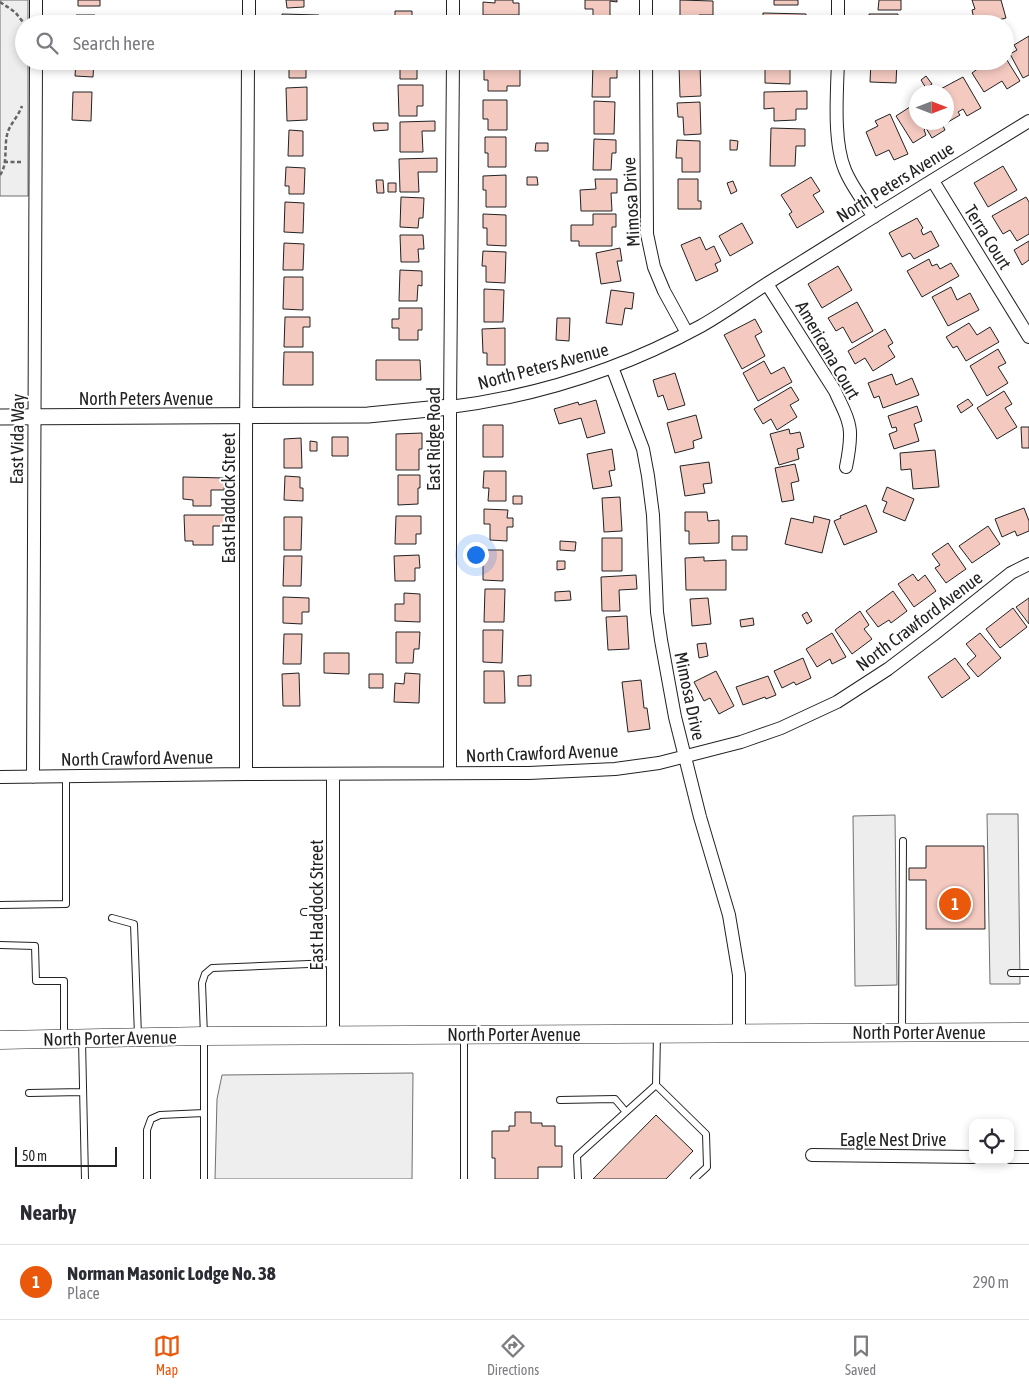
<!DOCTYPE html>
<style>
:root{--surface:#fff;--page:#f2f2f3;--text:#2b2b33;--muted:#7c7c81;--line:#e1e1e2;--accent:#ea580c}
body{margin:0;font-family:"Asap Condensed",sans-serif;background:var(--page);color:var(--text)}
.controls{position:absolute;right:15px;bottom:15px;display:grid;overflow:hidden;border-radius:10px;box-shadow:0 2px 8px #0003}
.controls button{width:45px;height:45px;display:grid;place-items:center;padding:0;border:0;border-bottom:1px solid var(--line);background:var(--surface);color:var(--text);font:25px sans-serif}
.compass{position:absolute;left:909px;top:85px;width:45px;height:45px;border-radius:50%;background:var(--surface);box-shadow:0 2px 8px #0003;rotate:90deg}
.scale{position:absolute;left:15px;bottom:12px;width:102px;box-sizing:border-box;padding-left:5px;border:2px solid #222;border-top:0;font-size:14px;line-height:18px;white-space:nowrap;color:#222;-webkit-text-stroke:4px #fff;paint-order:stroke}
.you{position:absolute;left:475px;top:554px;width:18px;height:18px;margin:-12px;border:4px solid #fff;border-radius:50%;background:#1a73e8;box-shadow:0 0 0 8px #1a73e833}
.badge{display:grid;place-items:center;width:32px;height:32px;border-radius:50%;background:var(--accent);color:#fff;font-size:16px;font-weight:700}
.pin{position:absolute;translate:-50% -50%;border:2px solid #fff;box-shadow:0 1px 5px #0006}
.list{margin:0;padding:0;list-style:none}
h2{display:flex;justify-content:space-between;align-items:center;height:65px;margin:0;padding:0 20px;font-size:21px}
h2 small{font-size:16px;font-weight:400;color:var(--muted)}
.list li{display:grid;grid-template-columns:32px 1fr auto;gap:15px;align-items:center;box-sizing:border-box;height:75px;padding:0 20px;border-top:1px solid var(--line)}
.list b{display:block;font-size:19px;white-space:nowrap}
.list p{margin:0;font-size:16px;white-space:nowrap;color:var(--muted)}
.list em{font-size:16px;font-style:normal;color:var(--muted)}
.icon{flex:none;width:28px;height:28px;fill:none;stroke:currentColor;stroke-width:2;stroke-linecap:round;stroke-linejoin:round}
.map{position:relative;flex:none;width:1029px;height:1179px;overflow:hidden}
.search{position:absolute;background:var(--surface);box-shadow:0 2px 8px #0003;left:15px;right:15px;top:15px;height:55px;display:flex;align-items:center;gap:12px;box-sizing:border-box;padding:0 18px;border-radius:28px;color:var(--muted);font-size:19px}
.sheet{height:140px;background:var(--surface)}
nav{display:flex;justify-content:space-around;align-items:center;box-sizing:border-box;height:70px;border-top:1px solid var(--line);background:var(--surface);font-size:14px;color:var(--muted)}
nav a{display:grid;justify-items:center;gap:2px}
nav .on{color:var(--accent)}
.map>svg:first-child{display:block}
.green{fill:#eee;stroke:#6f6f6f}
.parking{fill:#ededed;stroke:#6f6f6f}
.building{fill:#f3c9c0;stroke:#222}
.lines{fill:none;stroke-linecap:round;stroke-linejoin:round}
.service-casing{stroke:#222;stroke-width:8}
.minor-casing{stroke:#222;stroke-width:14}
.tertiary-casing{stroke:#222;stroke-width:17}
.secondary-casing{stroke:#222;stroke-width:19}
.path{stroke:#646464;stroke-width:2.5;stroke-dasharray:4 2.5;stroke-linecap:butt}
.service{stroke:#fff;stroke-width:6}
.minor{stroke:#fff;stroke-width:12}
.tertiary{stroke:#fff;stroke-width:15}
.secondary{stroke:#fff;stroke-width:18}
.labels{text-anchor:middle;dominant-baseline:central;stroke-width:4;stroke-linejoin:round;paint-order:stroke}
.street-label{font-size:18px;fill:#222;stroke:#fff}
</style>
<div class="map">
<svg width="1029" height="1179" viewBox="0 0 1029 1179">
<rect width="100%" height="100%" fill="#fff"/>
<path class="green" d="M 0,0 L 28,0 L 28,24 L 24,24 L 24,61 L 28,61 L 28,196 L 0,196 Z
M 413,1073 L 412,1179 L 215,1179 L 217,1099 L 222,1075 Z"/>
<path class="parking" d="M 987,814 L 1018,814 L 1020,984 L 990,984 Z
M 895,815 L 897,985 L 855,986 L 853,816 Z"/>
<path class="building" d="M 78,0 L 100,0 L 100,6 L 78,6 Z
M 286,0 L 304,0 L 304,7 L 287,8 Z
M 495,0 L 513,0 L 513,3 L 519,3 L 519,15 L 483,15 L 483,2 L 495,3 Z
M 585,0 L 617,0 L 617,2 L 610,1 L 610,21 L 593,21 L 593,9 L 585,9 Z
M 680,0 L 713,1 L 713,15 L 699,15 L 699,20 L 680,20 Z
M 774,0 L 798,0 L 798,5 L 774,5 Z
M 879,0 L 901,0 L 901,10 L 878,10 Z
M 972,0 L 1001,0 L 1006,18 L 983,24 L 975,24 L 972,10 L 975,9 Z
M 395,11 L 412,11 L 412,20 L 424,20 L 424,24 L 388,24 L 388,18 L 395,18 Z
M 763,13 L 806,14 L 806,24 L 763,24 Z
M 282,14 L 319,15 L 319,23 L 325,24 L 282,24 Z
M 869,14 L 898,14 L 898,24 L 869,24 Z
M 76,15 L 95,15 L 95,24 L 76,24 Z
M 1029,36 L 1029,75 L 1023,78 L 1010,54 L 1017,50 L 1014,45 Z
M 1005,57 L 1020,81 L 1007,89 L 1002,81 L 984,92 L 972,73 L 983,65 L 980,61 L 1005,61 Z
M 76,61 L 94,61 L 93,77 L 75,76 Z
M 289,61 L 306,61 L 306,78 L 289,78 Z
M 394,61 L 417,61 L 417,79 L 400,79 L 400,63 L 394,63 Z
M 757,61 L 806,61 L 805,68 L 790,68 L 790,84 L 765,83 L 765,61 Z
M 871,61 L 897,61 L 896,83 L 870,82 Z
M 484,63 L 520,63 L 520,86 L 507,86 L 507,91 L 488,91 L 488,80 L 484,80 Z
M 593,63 L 617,63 L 617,78 L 610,78 L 610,97 L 592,97 Z
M 679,65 L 700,65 L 701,96 L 680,97 Z
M 926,76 L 932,84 L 926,88 L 921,80 Z
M 963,77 L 981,108 L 967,116 L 963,109 L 958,112 L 960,115 L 948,122 L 946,119 L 946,92 L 935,92 Z
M 398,85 L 423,85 L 423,106 L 417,106 L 417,116 L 399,116 Z
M 307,87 L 307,120 L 287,121 L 286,88 Z
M 807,91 L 807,109 L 796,109 L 796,120 L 774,121 L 774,108 L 764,109 L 764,92 Z
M 73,92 L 92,92 L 91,121 L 72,120 Z
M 483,100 L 507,100 L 507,130 L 488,130 L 488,119 L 483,119 Z
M 594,101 L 615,102 L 614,134 L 594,134 Z
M 700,102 L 701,134 L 684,135 L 683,117 L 678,117 L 677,103 Z
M 916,103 L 916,122 L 941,122 L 945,130 L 932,138 L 926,128 L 924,130 L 926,135 L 913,143 L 896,116 Z
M 890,114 L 908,154 L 894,160 L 889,150 L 876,156 L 866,132 L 878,126 L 875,121 Z
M 435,121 L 435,131 L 422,131 L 423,152 L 400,152 L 400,122 Z
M 373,123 L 388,123 L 388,130 L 374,131 Z
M 771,128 L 805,129 L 805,146 L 796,146 L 795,166 L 770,166 Z
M 289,130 L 303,131 L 303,156 L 288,156 Z
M 485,137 L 506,137 L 506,167 L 488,167 L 488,153 L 485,153 Z
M 594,139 L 616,140 L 616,153 L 612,153 L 611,170 L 593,170 Z
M 677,140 L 700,141 L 700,172 L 682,172 L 682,158 L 676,158 Z
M 730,140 L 738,141 L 737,150 L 730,150 Z
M 536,143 L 548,143 L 548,151 L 535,151 Z
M 437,158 L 437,172 L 418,172 L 419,192 L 400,192 L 399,159 Z
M 1003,166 L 1017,190 L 988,207 L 974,183 Z
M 286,167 L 305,168 L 304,194 L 289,194 L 289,186 L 285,186 Z
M 506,175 L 506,207 L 486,207 L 486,190 L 483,190 L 483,176 Z
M 527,177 L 537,177 L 538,185 L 527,185 Z
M 811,177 L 820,191 L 813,195 L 824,212 L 797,228 L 789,214 L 792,212 L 781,195 Z
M 595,179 L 617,179 L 617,193 L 611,193 L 612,211 L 581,211 L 580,190 L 596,189 Z
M 678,179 L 698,179 L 698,201 L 701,201 L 701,209 L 678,209 Z
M 376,180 L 383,180 L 384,193 L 377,193 Z
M 733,181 L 737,191 L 731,194 L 727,183 Z
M 388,183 L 396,183 L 396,192 L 388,192 Z
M 401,197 L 424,198 L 423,218 L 419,218 L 418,228 L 400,227 Z
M 1026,197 L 1029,202 L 1029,234 L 1017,241 L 1010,230 L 1003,234 L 992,216 Z
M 285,202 L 304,203 L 303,233 L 284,232 Z
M 483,214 L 506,215 L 506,246 L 487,245 L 487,228 L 483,228 Z
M 593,214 L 616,214 L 616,227 L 612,227 L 612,246 L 579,246 L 579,241 L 571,241 L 571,225 L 593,225 Z
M 917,218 L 923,228 L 921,230 L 923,235 L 931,231 L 939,246 L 914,259 L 910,253 L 902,257 L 889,233 Z
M 742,223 L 753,243 L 730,256 L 719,236 Z
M 400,235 L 423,235 L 424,249 L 418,249 L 419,262 L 401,262 Z
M 700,237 L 706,250 L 714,246 L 721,261 L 715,264 L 718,271 L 696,281 L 681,245 Z
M 1029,241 L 1029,260 L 1022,265 L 1014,250 Z
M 284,243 L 304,244 L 303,270 L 283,270 Z
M 620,248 L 622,261 L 617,261 L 621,281 L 601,284 L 596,253 Z
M 483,251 L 506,252 L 505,283 L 486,282 L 486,266 L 482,266 Z
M 929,259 L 932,266 L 937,264 L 940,269 L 951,263 L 959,276 L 922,297 L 907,271 Z
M 838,266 L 852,290 L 822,308 L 808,284 Z
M 400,270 L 422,271 L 422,286 L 418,285 L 417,301 L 399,301 Z
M 284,277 L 303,277 L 303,310 L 283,309 Z
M 951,287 L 957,300 L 970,293 L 979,310 L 948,326 L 932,297 Z
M 484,289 L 504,290 L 503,322 L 484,322 Z
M 611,290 L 634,293 L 632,309 L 625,308 L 622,325 L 606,323 Z
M 857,302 L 873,331 L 852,343 L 843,327 L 836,331 L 828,318 Z
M 399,308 L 422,308 L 422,330 L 418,330 L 418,340 L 399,340 L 399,328 L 392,328 L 392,319 L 399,319 Z
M 285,317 L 310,317 L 310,327 L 303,327 L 303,347 L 284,347 Z
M 557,318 L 570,318 L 569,341 L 556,340 Z
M 755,319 L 762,332 L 755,336 L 765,356 L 742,369 L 724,335 Z
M 969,323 L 977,335 L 990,327 L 999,342 L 966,361 L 957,346 L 953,348 L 946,337 Z
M 505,328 L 505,365 L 487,365 L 487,353 L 483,353 L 482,329 Z
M 885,329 L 893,343 L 888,346 L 895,357 L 873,371 L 865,358 L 855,364 L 848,351 Z
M 998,349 L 1006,363 L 998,367 L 1008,383 L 987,396 L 970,366 Z
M 284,352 L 313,352 L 313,385 L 283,385 Z
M 376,360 L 420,360 L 421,380 L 376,380 Z
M 764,361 L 771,374 L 784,367 L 792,382 L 758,401 L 743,373 Z
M 675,373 L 685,405 L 668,410 L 663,395 L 658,397 L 653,380 Z
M 892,374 L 896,385 L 912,378 L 919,395 L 883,408 L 879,396 L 874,398 L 868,383 Z
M 791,387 L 799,400 L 790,405 L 797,417 L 777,430 L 771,419 L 763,424 L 754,409 Z
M 1004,391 L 1012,404 L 1005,408 L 1017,427 L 997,439 L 977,408 Z
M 968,399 L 973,405 L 961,413 L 957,406 Z
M 596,400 L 605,433 L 587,438 L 581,418 L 559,424 L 554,409 L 578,402 L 579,405 Z
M 917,406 L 922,421 L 914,424 L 919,441 L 894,449 L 889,434 L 897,431 L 896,427 L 892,428 L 888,416 Z
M 696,415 L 702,438 L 693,441 L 694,448 L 675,453 L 667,423 Z
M 483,425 L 503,425 L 503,457 L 483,457 Z
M 1021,427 L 1029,427 L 1029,448 L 1022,448 Z
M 789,429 L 790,434 L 800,432 L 804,447 L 797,449 L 799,459 L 779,465 L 770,434 Z
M 422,433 L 422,449 L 419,449 L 419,470 L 396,470 L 396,434 Z
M 332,437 L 348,437 L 348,456 L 332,456 Z
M 301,438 L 302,468 L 284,468 L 284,439 Z
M 310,441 L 317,442 L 317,451 L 310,451 Z
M 612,449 L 615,470 L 609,471 L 612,486 L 593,489 L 587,454 Z
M 935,450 L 939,487 L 913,489 L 911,469 L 901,470 L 900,453 Z
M 709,462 L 712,483 L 703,484 L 705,493 L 685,496 L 680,466 Z
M 795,464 L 799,481 L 791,483 L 794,500 L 782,502 L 775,468 Z
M 484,471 L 506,471 L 506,501 L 488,501 L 489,488 L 483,488 Z
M 398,475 L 420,475 L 420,488 L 418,488 L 418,504 L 398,505 Z
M 285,476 L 300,477 L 300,488 L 303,488 L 303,501 L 284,500 Z
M 183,477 L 225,478 L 224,490 L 211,490 L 211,506 L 193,506 L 193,500 L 183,499 Z
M 887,487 L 914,499 L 905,521 L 883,512 L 887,502 L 882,500 Z
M 513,496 L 522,496 L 522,504 L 513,504 Z
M 620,497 L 622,531 L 604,532 L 602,498 Z
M 866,505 L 877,532 L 844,545 L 834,521 L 841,518 L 840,516 Z
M 1024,508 L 1029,521 L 1029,531 L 1017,536 L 1015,531 L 1002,537 L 995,519 Z
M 484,509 L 508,510 L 507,518 L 513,518 L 513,527 L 507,527 L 507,541 L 490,540 L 490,524 L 484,524 Z
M 685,512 L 707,512 L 708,521 L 719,520 L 719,543 L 689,544 L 689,531 L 685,531 Z
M 184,515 L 225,515 L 225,526 L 213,526 L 213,545 L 193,545 L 193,541 L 185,541 Z
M 396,516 L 421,516 L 421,534 L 416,534 L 416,544 L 395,544 Z
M 814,516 L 830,520 L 822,553 L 785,544 L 791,518 L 813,523 Z
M 284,517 L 302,517 L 301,550 L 284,550 Z
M 988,526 L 1000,544 L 972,563 L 959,546 Z
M 732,536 L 747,536 L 747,550 L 732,550 Z
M 602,538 L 622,538 L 622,571 L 602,571 Z
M 560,541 L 576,542 L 575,551 L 560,550 Z
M 948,543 L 966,569 L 946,583 L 935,568 L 940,565 L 932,554 Z
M 483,550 L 503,550 L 503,581 L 483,580 Z
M 419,555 L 420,568 L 415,568 L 415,581 L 395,581 L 394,556 Z
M 284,556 L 302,556 L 301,586 L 283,586 Z
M 704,557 L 704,561 L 726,560 L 726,590 L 686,590 L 685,558 Z
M 557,561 L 565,561 L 565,569 L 557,570 Z
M 913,574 L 918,581 L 925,575 L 936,591 L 914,607 L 898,584 Z
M 636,575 L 637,589 L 619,590 L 620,611 L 602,611 L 601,577 Z
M 485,589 L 505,589 L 504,622 L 484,622 Z
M 570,591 L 571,600 L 555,601 L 555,592 Z
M 893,591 L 907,611 L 891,623 L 889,620 L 878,627 L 866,611 Z
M 404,593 L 420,594 L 420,622 L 395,621 L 395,604 L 404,604 Z
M 283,597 L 309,598 L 309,612 L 302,612 L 302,624 L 283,623 Z
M 708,598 L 711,624 L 692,626 L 690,599 Z
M 1029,598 L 1029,624 L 1016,607 Z
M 1013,608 L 1027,627 L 1000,648 L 986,629 Z
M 860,611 L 869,625 L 864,629 L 872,639 L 852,654 L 835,630 Z
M 807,612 L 812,621 L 807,624 L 802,615 Z
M 627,616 L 629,649 L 608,650 L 606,617 Z
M 753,618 L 754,625 L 741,627 L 740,620 Z
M 483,630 L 503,630 L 502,663 L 483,662 Z
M 396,632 L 420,632 L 419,649 L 414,649 L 413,663 L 396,663 Z
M 832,633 L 846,657 L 832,664 L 830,659 L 817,667 L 806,649 Z
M 980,633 L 1001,658 L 978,677 L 967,664 L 976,656 L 966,644 Z
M 284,634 L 302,634 L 301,664 L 283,664 Z
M 706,643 L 708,656 L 699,658 L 697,644 Z
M 324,653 L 349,653 L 349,674 L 324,673 Z
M 803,658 L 811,678 L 796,685 L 794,682 L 782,688 L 774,671 Z
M 955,658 L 970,678 L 942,698 L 928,677 Z
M 484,671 L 504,671 L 505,703 L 484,703 Z
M 716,671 L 734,706 L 719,714 L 710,698 L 704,701 L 694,682 Z
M 299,673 L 300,706 L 283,706 L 282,674 Z
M 405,673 L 420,674 L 419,703 L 394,702 L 395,683 L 404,684 Z
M 369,674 L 383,674 L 383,688 L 369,688 Z
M 531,675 L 531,686 L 518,686 L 518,676 Z
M 768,676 L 776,695 L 766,699 L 765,697 L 743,705 L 736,687 Z
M 641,680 L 644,708 L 647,708 L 650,729 L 628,732 L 622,682 Z
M 926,846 L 984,846 L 985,929 L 926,929 L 926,880 L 909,880 L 909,868 L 926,868 Z
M 515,1112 L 531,1112 L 531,1123 L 542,1123 L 542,1126 L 555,1126 L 555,1146 L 562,1146 L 562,1167 L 538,1167 L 538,1179 L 495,1179 L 495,1158 L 492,1158 L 492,1131 L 509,1131 L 509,1126 L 515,1126 Z
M 656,1115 L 693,1151 L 666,1179 L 593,1179 Z"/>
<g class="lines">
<defs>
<path id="service" d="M 0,905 L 66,904 L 66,777
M 304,912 L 333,912
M 112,918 L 134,924 L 138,1036
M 0,945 L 35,946 L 36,981 L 64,981 L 64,1037
M 1011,973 L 1029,973
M 902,1031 L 903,841
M 657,1034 L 656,1085 L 706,1134 L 707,1167 L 694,1179
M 464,1036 L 464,1179
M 82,1040 L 85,1179
M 29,1093 L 82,1092
M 560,1100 L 615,1099 L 626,1112
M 147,1179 L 147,1130 L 151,1119 L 160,1115 L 204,1113
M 204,1179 L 204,1036 L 202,983 L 205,974 L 212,968 L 333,963
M 578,1179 L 577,1156 L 656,1085"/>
<path id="minor" d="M 36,24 L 36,0
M 249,24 L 249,0
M 453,24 L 453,0
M 646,24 L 646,0
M 838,24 L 838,0
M 646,61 L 647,234 L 654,267 L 664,291 L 687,333
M 838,61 C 837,93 833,142 845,170 C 852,187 864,202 874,217
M 933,181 L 1029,337
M 767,284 L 835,391 C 841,405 851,421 850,436 C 850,446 848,457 846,467
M 612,367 L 643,449 L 648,476 L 653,515 L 657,612 L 661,640 L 675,717 L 700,817 L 729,915 L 739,975 L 739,1033
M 450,407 C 537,396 624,368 701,326 C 724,313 746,297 768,283 C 795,266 821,250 848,233 C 908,195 969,158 1029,121
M 450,772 L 450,407 L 453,61
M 246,774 L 246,445 L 248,61
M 333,774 L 333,1036
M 0,777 L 246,774 L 529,773 L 615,769 L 659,763 L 741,742 L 781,728 L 837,702 L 888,669 L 933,635 L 1011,573 L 1029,564
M 33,777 L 36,61
M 812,1155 L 973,1157
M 1010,1157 L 1029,1157"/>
<path id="tertiary" d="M 0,417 L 368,415 L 450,407"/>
<path id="secondary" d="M 0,1040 L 204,1036 L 1029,1032"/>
</defs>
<use href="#service" class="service-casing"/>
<use href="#minor" class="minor-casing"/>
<use href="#tertiary" class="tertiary-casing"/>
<use href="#secondary" class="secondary-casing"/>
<path class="path" d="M 0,2 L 15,12 L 23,22
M 24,56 L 24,39
M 4,162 L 23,162
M 0,175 C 8,164 4,148 7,135 C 9,125 18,117 22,106"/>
<use href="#service" class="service"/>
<use href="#minor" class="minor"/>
<use href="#tertiary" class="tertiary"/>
<use href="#secondary" class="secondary"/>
</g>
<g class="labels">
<g class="street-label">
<text transform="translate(895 182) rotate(-32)">North Peters Avenue</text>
<text transform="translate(631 202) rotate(-93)">Mimosa Drive</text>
<text transform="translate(988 237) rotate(58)">Terra Court</text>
<text transform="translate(828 350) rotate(60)">Americana Court</text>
<text transform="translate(543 366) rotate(-15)">North Peters Avenue</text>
<text x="146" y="398">North Peters Avenue</text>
<text transform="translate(17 439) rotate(-89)">East Vida Way</text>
<text transform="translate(433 439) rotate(-90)">East Ridge Road</text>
<text transform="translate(228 498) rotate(-90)">East Haddock Street</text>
<text transform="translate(919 621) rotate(-37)">North Crawford Avenue</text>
<text transform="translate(690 696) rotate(78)">Mimosa Drive</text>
<text transform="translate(542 753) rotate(-2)">North Crawford Avenue</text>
<text transform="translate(137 758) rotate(-1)">North Crawford Avenue</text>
<text transform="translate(316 905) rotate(-90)">East Haddock Street</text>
<text x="919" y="1032">North Porter Avenue</text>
<text x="514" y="1034">North Porter Avenue</text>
<text transform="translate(110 1038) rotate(-1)">North Porter Avenue</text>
<text x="893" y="1139">Eagle Nest Drive</text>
</g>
</g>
</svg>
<div class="controls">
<button><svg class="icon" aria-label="locate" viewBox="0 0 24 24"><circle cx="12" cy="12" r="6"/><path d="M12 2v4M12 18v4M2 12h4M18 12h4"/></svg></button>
</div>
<svg class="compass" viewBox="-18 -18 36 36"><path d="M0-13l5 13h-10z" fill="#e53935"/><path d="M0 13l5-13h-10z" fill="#7c7c81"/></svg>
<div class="scale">50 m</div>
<div class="you"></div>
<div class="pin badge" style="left:955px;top:904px">1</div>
<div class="search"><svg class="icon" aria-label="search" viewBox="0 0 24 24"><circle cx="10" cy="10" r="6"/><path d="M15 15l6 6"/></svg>Search here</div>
</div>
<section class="sheet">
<h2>Nearby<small></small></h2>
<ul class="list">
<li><span class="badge">1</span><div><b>Norman Masonic Lodge No. 38</b><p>Place</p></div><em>290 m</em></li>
</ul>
</section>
<nav>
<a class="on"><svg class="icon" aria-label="map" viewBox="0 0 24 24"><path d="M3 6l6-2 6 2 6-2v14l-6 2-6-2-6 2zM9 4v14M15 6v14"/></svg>Map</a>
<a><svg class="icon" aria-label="directions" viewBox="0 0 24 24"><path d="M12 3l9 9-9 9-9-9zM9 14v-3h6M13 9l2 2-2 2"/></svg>Directions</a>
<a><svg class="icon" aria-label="saved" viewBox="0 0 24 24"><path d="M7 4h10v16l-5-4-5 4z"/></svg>Saved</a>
</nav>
